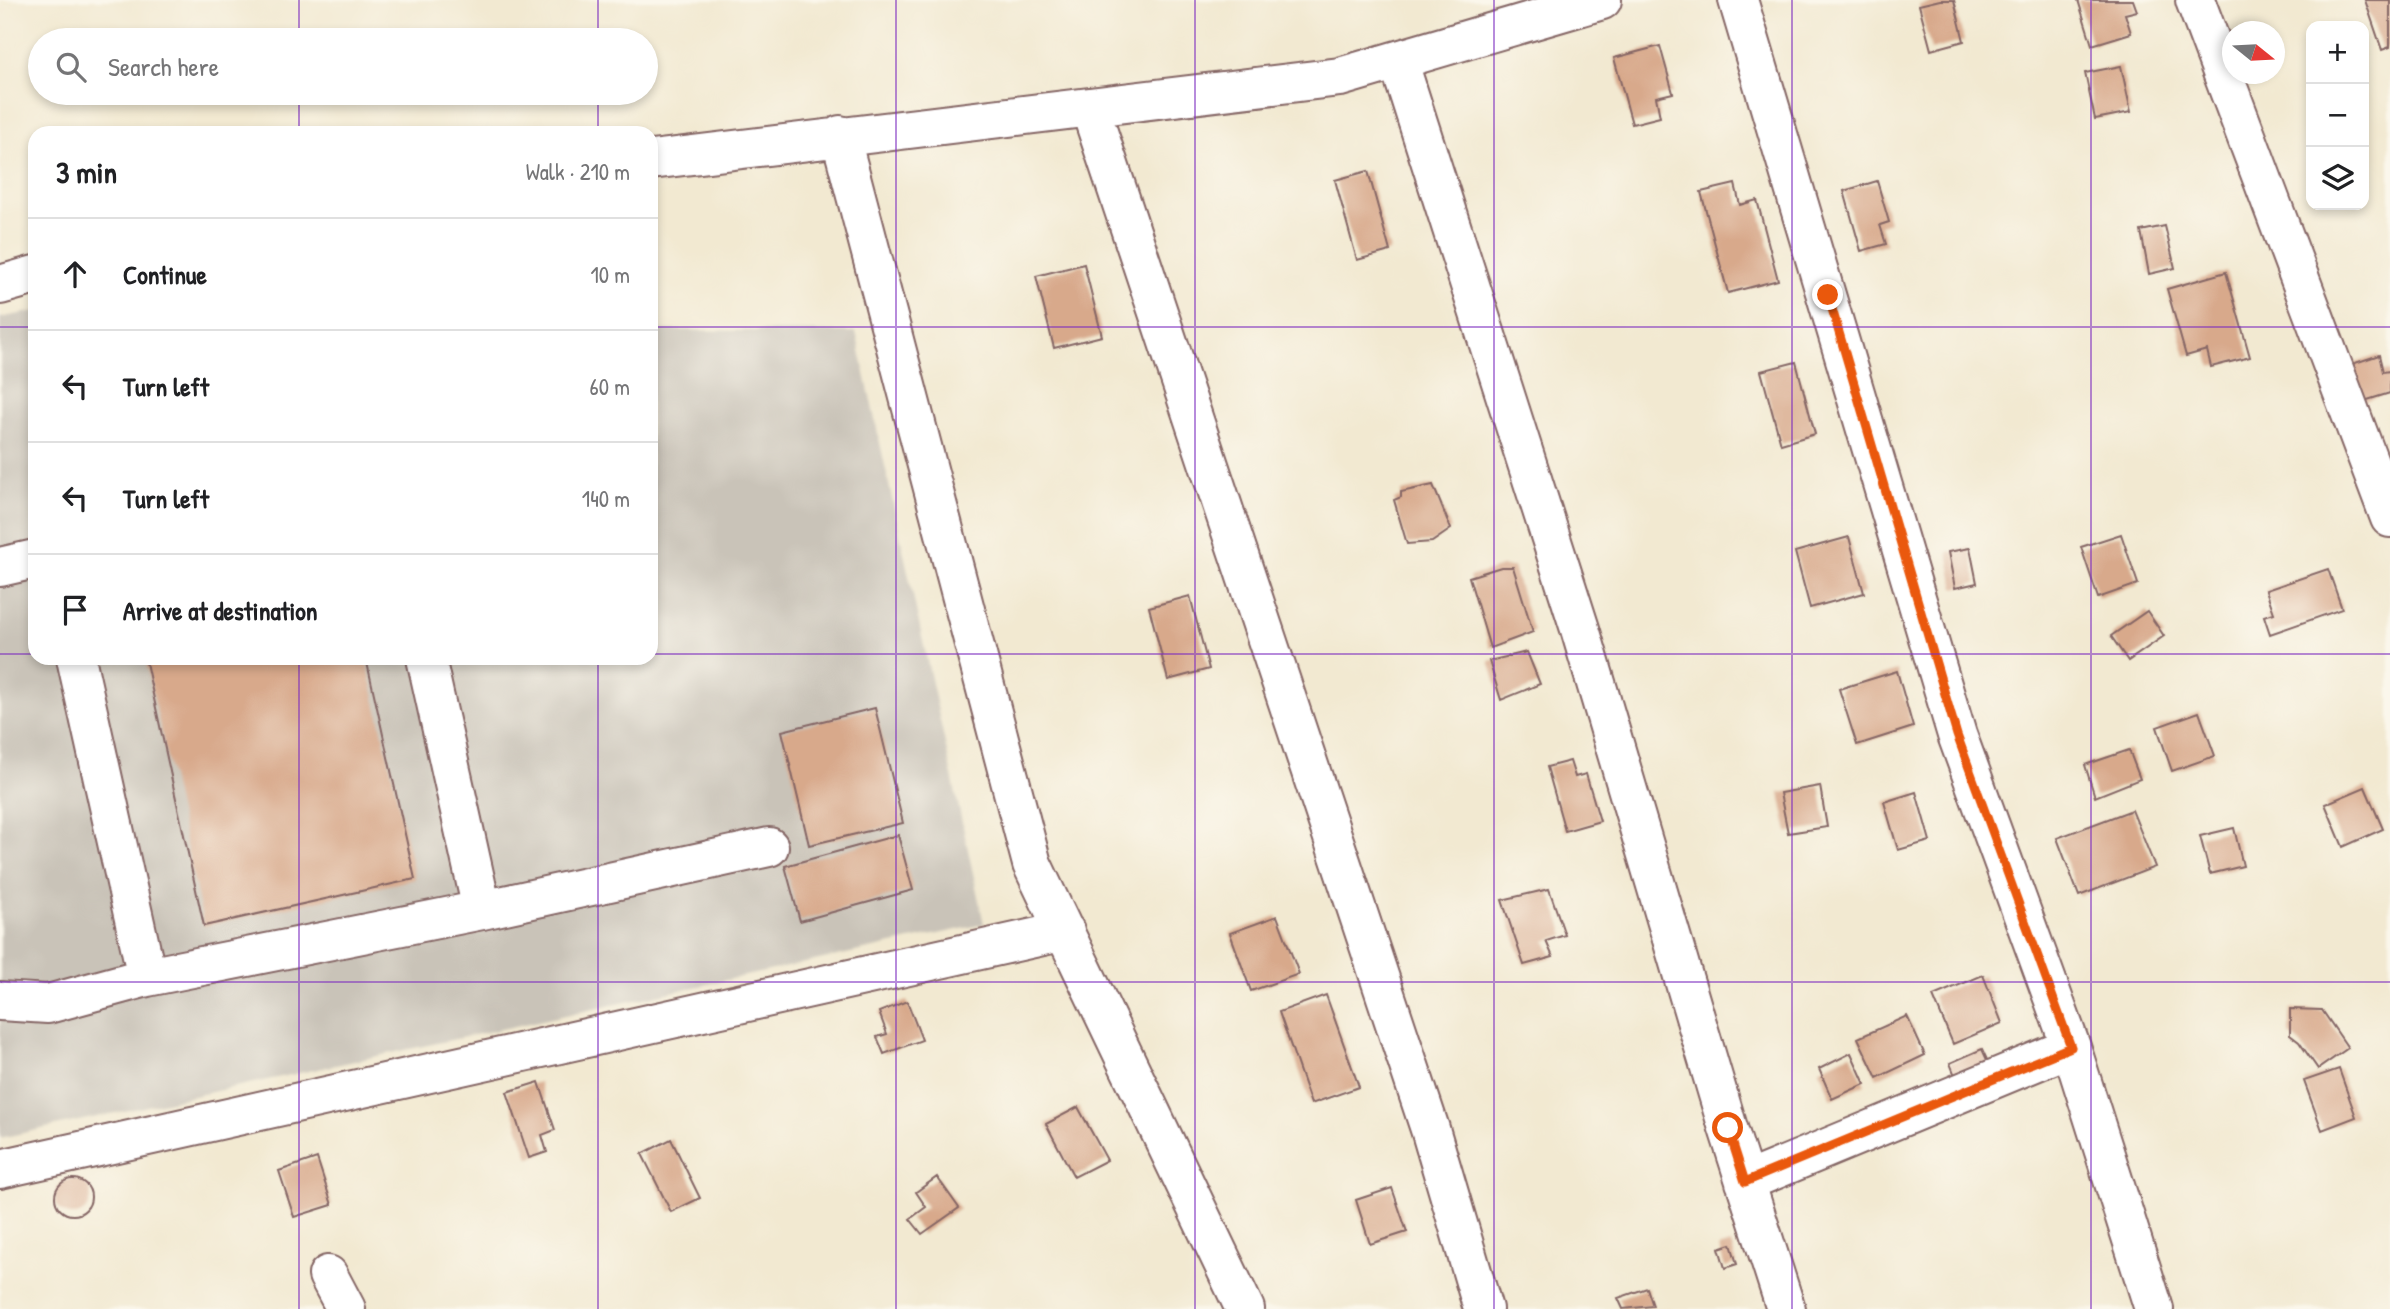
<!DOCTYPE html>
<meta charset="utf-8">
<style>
:root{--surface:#fff;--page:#f6f6f6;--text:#202124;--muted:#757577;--line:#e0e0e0}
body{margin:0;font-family:"Patrick Hand",sans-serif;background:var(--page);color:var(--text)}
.controls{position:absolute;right:21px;top:21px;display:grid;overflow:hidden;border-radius:14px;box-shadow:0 4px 10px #0003}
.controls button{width:63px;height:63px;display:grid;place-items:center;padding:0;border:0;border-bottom:2px solid var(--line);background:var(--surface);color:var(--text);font:35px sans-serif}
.compass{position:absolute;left:2222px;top:21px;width:63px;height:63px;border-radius:50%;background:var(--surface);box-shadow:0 4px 10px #0003;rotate:108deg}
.stop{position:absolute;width:21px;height:21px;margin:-16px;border:5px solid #ea580c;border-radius:50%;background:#fff}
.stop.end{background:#ea580c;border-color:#fff;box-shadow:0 2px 7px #0008}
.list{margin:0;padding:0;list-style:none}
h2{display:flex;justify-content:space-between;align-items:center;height:91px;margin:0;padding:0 28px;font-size:30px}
h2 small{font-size:23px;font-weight:400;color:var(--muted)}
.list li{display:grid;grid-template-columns:46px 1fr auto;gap:21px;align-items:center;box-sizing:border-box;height:112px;padding:0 28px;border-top:2px solid var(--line)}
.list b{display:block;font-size:26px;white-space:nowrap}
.list em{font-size:23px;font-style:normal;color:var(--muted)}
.icon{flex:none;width:38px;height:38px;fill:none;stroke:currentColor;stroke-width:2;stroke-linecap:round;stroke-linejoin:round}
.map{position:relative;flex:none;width:2390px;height:1309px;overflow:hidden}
.search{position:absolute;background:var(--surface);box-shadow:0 4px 10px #0003;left:28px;top:28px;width:630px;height:77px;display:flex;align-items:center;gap:18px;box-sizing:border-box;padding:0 24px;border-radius:38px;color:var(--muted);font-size:26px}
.panel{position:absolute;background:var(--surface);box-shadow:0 4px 10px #0003;left:28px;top:126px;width:630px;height:539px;border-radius:21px}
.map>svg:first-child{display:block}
.industrial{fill:#c9c3b8}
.building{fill:#d8a98b}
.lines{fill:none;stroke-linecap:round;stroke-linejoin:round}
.minor-casing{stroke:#856665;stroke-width:42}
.minor{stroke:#fff;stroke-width:38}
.route{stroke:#ea580c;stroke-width:9}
.grid{fill:none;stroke:#7b2cbf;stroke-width:2;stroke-opacity:0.55}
</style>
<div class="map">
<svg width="2390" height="1309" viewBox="0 0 2390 1309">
<rect width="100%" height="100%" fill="#fbf7ec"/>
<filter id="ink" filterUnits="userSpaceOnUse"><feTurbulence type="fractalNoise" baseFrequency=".0143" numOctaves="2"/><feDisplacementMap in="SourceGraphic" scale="14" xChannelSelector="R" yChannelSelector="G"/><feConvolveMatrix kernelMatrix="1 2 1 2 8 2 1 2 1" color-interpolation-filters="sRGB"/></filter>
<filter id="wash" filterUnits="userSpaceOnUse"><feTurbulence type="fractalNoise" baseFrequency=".00686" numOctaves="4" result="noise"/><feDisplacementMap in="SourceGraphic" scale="28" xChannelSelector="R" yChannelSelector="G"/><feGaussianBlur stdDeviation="1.57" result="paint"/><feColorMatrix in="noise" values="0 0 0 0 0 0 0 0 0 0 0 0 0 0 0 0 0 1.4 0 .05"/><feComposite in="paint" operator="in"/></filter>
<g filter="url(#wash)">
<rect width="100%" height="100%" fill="#f2e9d1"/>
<path class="industrial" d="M 35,311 L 35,658 L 651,658 L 651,330 L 856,332 L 984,924 L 0,1138 L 0,318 Z"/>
<g id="blocks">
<path class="building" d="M 1940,0 L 1954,0 L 1964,41 L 1931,50 L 1919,5 Z
M 2078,0 L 2133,0 L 2137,11 L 2125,14 L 2131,33 L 2092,45 Z
M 2365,0 L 2390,0 L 2390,47 L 2382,50 Z
M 1660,46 L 1673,93 L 1656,97 L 1660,117 L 1632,124 L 1614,58 Z
M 2121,66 L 2131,112 L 2095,119 L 2085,73 Z
M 1368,171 L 1390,251 L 1357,260 L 1335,180 Z
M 1877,181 L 1889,222 L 1880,225 L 1886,244 L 1861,251 L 1844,191 Z
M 1735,184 L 1740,205 L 1757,200 L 1778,280 L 1728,293 L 1701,192 Z
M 2165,226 L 2175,268 L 2149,274 L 2141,231 Z
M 1084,264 L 1102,336 L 1054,348 L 1036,276 Z
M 2226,272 L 2250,357 L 2211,367 L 2207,350 L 2186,356 L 2167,289 Z
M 2379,355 L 2383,372 L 2390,371 L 2390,393 L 2351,405 L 2337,369 Z
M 1796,362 L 1815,434 L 1781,444 L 1761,371 Z
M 1433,485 L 1451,529 L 1432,542 L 1407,544 L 1394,500 L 1401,497 L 1401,492 Z
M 2121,534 L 2138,584 L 2098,598 L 2081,547 Z
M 1849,537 L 1864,593 L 1810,608 L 1795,552 Z
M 1970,548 L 1977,583 L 1955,588 L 1948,552 Z
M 1501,567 L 1513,567 L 1533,632 L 1490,648 L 1469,577 Z
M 2328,569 L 2342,609 L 2270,634 L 2264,616 L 2274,613 L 2266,590 Z
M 1190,596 L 1209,669 L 1168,680 L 1149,607 Z
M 2147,611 L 2164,636 L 2128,661 L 2111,636 Z
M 1527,652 L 1540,684 L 1501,700 L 1489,661 Z
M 145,658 L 366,658 L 415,879 L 204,926 Z
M 1897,671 L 1913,727 L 1857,745 L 1839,689 Z
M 875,708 L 903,823 L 809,845 L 782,731 Z
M 2199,712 L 2215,756 L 2172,771 L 2157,727 Z
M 2129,750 L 2140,779 L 2095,797 L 2085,765 Z
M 1570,761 L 1575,777 L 1586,774 L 1600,821 L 1565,831 L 1547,767 Z
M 1820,786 L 1827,827 L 1788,833 L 1780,793 Z
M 2365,787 L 2383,829 L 2343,847 L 2325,804 Z
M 1916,792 L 1930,841 L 1898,850 L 1884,802 Z
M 2132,810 L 2155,867 L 2079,896 L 2057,838 Z
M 2234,828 L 2243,866 L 2210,874 L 2200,836 Z
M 898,835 L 913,890 L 800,921 L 785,866 Z
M 1549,889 L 1565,935 L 1546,941 L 1553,957 L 1524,965 L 1502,900 Z
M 1277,916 L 1299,974 L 1251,991 L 1230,933 Z
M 1983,975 L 2002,1023 L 1953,1044 L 1933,996 Z
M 1326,995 L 1359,1087 L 1311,1104 L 1279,1012 Z
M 907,1001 L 922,1040 L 884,1054 L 877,1037 L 887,1034 L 879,1012 Z
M 2290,1009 L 2322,1010 L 2348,1048 L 2318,1069 L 2299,1042 L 2290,1035 Z
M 1907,1016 L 1925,1055 L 1877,1078 L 1858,1038 Z
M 1982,1049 L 1993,1073 L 1960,1088 L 1950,1063 Z
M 1851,1053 L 1865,1084 L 1832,1099 L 1819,1069 Z
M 2339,1069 L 2356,1117 L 2322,1130 L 2304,1081 Z
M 539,1082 L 555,1130 L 542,1135 L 547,1152 L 529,1158 L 507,1092 Z
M 1078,1107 L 1107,1160 L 1074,1177 L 1046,1124 Z
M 671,1139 L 700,1198 L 671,1212 L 642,1154 Z
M 317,1158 L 332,1205 L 294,1217 L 279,1171 Z
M 937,1177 L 959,1208 L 922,1234 L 910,1219 L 926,1207 L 916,1192 Z
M55 1197a18 18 0 1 1 36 0a18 18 0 1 1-36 0Z
M 1392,1188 L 1407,1232 L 1370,1244 L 1356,1200 Z
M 1731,1244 L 1737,1264 L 1725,1268 L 1719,1248 Z
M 1647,1288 L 1653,1306 L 1623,1309 L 1618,1298 Z"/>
</g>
</g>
<g filter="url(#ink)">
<use href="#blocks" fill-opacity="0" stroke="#856665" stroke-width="2"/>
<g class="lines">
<defs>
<path id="minor" d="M 1738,0 L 1957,735 L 2071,1047 L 2154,1309
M 2195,0 L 2390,518
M 1398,60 L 1580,629 L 1728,1128 L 1786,1309
M 1090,108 L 1430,1129 L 1483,1309
M 840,135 L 1032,864 L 1245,1309
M 651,160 L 1340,77 L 1602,0
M 0,285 L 35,275
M 0,567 L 35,559
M 76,658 L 147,977
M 426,658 L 482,910
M 0,1001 L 48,1004 L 147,977 L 482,910 L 769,847
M 0,1169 L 1065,931
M 1745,1182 L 2071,1047
M 328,1275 L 346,1309"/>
</defs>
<use href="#minor" class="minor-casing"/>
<use href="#minor" class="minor"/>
</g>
</g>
<g class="lines" filter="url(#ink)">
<path class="route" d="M 1728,1128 L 1745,1182 L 2071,1047 L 1957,735 L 1828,295"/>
</g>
<path class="grid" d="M 299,0 L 299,40M 598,0 L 598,40M 896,0 L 896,1309M 1195,0 L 1195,1309M 1494,0 L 1494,1309M 1792,0 L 1792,1309M 2091,0 L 2091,1309M 299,93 L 299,133M 598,93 L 598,133M 0,327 L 35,327M 651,327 L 2390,327M 0,654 L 35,654M 651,654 L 2390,654M 299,658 L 299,1309M 598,658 L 598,1309M 0,982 L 2390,982"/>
</svg>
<div class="controls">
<button>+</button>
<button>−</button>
<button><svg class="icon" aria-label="layers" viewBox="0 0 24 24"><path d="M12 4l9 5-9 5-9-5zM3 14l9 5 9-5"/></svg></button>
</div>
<svg class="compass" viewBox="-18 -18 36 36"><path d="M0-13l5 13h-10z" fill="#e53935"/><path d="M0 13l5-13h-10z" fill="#757577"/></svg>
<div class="stop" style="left:1728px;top:1128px"></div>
<div class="stop end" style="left:1828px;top:295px"></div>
<div class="search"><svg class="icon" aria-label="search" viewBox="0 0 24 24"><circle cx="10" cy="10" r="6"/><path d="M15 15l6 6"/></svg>Search here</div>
<section class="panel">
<h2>3 min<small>Walk · 210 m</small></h2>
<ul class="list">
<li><svg class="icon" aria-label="ahead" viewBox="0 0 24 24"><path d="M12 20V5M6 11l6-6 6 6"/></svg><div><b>Continue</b></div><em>10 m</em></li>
<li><svg class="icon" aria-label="left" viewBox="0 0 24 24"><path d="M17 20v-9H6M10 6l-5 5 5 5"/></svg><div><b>Turn left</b></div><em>60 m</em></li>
<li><svg class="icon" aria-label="left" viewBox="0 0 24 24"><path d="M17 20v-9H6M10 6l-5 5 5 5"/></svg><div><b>Turn left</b></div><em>140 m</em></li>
<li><svg class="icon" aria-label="arrive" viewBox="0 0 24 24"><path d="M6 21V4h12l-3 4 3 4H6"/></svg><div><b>Arrive at destination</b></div></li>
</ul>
</section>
</div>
